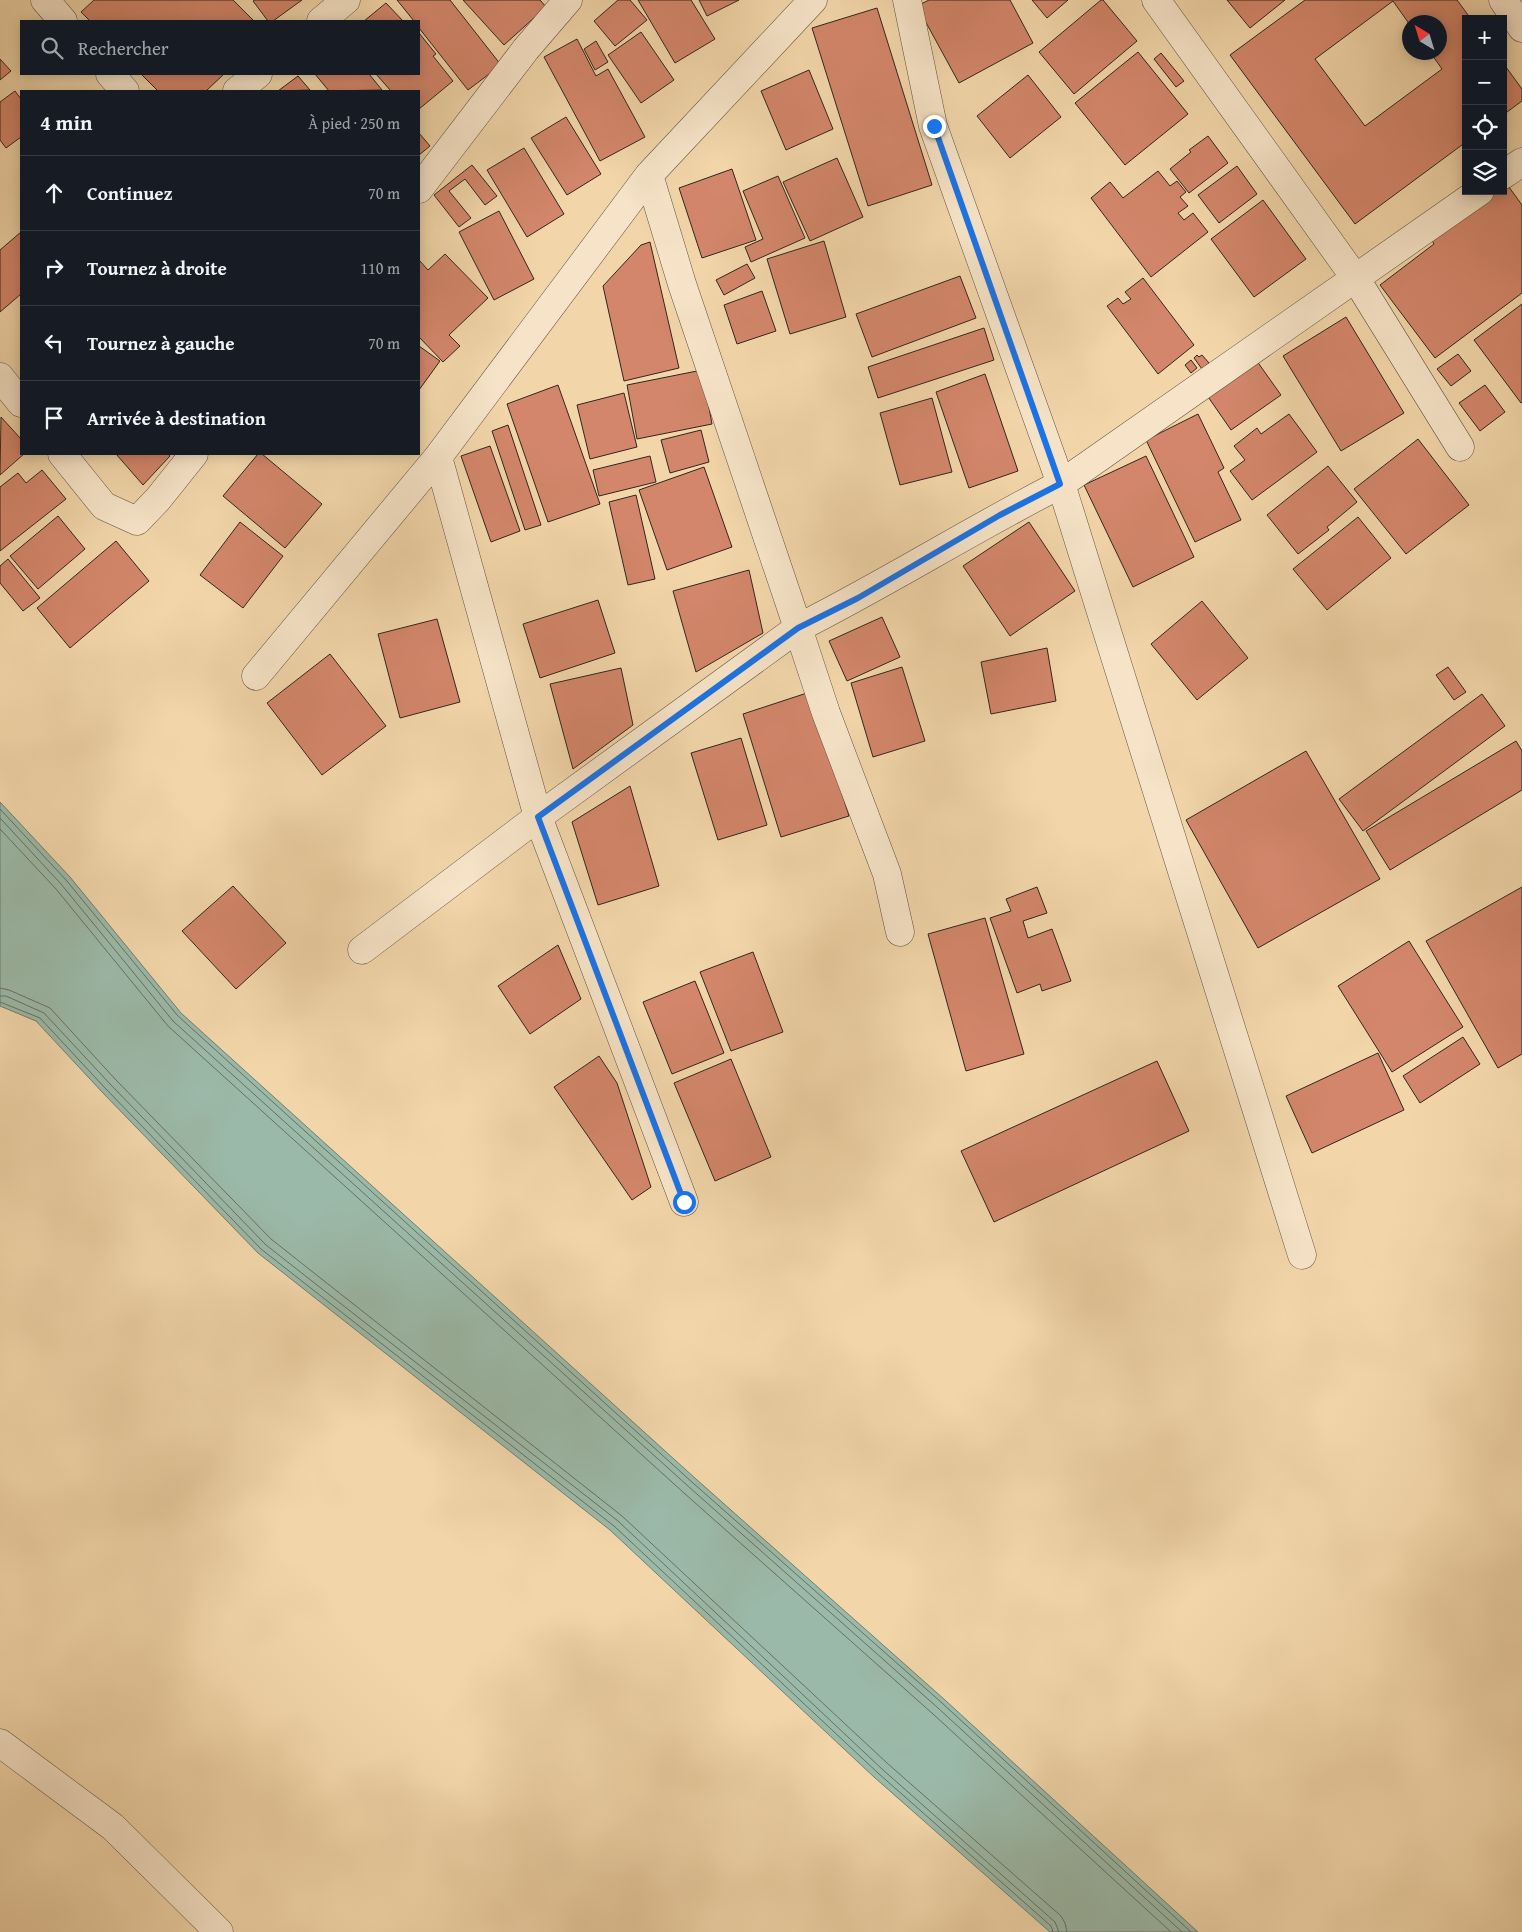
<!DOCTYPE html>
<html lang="fr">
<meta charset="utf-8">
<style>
:root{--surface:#171b24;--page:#242831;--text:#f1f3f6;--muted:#9ea1a6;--line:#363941}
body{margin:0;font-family:"Gentium Book Plus",serif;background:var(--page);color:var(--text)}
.controls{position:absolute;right:15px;top:15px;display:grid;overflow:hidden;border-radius:0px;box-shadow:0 2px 12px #0003}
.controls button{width:45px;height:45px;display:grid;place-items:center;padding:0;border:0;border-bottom:1px solid var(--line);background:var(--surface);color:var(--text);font:25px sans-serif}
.compass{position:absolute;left:1402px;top:15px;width:45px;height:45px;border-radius:50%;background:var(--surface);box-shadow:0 2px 12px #0003;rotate:322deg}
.stop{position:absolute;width:15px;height:15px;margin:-11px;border:4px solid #1a73e8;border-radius:50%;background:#fff}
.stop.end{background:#1a73e8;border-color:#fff;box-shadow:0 1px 5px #0008}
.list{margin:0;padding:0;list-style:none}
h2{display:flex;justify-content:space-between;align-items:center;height:65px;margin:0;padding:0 20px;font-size:21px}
h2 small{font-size:16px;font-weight:400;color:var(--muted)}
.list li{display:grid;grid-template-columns:32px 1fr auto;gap:15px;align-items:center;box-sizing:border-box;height:75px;padding:0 20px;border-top:1px solid var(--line)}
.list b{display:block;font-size:19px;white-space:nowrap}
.list em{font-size:16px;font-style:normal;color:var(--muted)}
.icon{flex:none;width:28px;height:28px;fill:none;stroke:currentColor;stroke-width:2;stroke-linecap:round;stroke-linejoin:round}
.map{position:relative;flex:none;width:1522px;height:1932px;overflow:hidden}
.search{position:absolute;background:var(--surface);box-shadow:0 2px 12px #0003;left:20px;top:20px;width:400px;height:55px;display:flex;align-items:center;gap:12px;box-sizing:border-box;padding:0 18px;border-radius:0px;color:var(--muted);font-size:19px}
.panel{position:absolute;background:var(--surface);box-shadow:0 2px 12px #0003;left:20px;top:90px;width:400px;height:365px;border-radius:0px}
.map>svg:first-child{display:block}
.water{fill:#9bb9a8;stroke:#707e70}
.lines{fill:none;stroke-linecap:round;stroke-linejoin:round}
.shore{stroke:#667062;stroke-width:1}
.building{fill:#d3866b;stroke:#30261d;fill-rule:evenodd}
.minor-casing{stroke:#605240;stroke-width:29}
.minor{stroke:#f7e4c8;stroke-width:28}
.route{stroke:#1a73e8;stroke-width:6}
</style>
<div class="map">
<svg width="1522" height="1932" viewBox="0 0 1522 1932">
<rect width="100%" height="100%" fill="#f2d6aa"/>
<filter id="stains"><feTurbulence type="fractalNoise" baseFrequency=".004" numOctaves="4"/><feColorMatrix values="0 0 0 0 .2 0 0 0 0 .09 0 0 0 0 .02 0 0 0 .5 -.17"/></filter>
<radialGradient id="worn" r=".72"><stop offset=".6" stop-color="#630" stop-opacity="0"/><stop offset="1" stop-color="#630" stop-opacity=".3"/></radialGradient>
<path class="water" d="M 0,802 L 70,877 L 181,1013 L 696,1479 L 945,1700 L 1198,1932 L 1050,1932 L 874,1777 L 610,1530 L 258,1253 L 103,1093 L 36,1021 L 0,1006 Z"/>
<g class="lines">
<path class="shore" d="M 0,809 L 66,880 L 178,1016 L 693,1483 L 942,1703 L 1191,1932
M 0,818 L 61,884 L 173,1021 L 689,1487 L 938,1708 L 1182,1932
M 0,829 L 56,889 L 168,1026 L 684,1493 L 933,1714 L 1171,1932
M 0,988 L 9,990 L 50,1008 L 116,1080 L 271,1239 L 622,1516 L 887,1763 L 1061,1916 L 1065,1923 L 1067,1932
M 0,996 L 6,996 L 44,1013 L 111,1085 L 266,1245 L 618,1521 L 882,1769 L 1055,1922 L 1059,1932
M 0,1002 L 40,1018 L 106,1089 L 261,1249 L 614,1526 L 878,1773 L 1051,1926 L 1053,1932"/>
</g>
<path class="building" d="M 94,0 L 233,0 L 254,21 L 90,21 L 81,12 Z
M 255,0 L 302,0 L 273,21 L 268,21 L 253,1 Z
M 397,0 L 450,0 L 501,65 L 468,90 L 419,28 L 419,21 L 414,21 Z
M 463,0 L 540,0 L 546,7 L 504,45 Z
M 618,0 L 630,0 L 647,20 L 615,46 L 594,21 Z
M 638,0 L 691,0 L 715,39 L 675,63 Z
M 699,0 L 739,0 L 707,16 Z
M 929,0 L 1010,0 L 1033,43 L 959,83 L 917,6 Z
M 1032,0 L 1068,0 L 1047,18 Z
M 1101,0 L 1103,0 L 1137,41 L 1074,94 L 1039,52 Z
M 1227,0 L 1285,0 L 1250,28 Z
M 1305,0 L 1457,0 L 1471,19 L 1466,19 L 1466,142 L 1355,224 L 1230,55 ZM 1393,1 L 1410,25 L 1410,22 L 1440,22 L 1440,52 L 1430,52 L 1442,69 L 1365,126 L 1315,59 Z
M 386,3 L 403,21 L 364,21 Z
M 877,8 L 932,185 L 868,206 L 812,28 Z
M 641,32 L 674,80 L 641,103 L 608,55 Z
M 419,33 L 436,54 L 433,56 L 453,81 L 419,109 L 419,91 L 391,91 L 376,74 L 419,74 Z
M 577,39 L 596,76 L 608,69 L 645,137 L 600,161 L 544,57 Z
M 596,41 L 608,62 L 595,70 L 584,49 Z
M 1138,52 L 1188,114 L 1125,165 L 1075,103 Z
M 1161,53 L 1184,81 L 1176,87 L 1154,59 Z
M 0,59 L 11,71 L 0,80 Z
M 1503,63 L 1522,89 L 1522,101 L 1503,115 Z
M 809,70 L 833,129 L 786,150 L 761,91 Z
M 141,74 L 224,74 L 206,91 L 158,91 Z
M 315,74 L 369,74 L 382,90 L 329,91 Z
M 1028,75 L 1061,117 L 1010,158 L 977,116 Z
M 298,76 L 310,90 L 278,91 Z
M 15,91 L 21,99 L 21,137 L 6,148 L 0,140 L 0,102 Z
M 566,117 L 601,174 L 567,195 L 531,138 Z
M 419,133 L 430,146 L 419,155 Z
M 1208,136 L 1228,163 L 1189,193 L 1170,169 L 1191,152 L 1189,150 Z
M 524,148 L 564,214 L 527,237 L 487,170 Z
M 837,158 L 863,217 L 810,241 L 783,182 Z
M 472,165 L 497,196 L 485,205 L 465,179 L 449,191 L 471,218 L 459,227 L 434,195 Z
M 1237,166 L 1257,194 L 1219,223 L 1198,195 Z
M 732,169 L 756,240 L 702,258 L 679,188 Z
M 1158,171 L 1170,186 L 1177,181 L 1186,192 L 1180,197 L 1188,206 L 1178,213 L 1184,220 L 1193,213 L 1208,232 L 1151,277 L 1091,198 L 1110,182 L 1123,198 Z
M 778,176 L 805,238 L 751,262 L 745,247 L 763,239 L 743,191 Z
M 1506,183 L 1522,205 L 1522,293 L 1435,358 L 1380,285 L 1434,244 L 1431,239 L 1496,191 L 1503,191 L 1503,186 Z
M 1263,200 L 1306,259 L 1254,297 L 1211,239 Z
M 499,211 L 534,279 L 494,300 L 459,232 Z
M 21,232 L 21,294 L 0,312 L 0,250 Z
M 824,241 L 846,317 L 790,334 L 767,259 Z
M 650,242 L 679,368 L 624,381 L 603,286 L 641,245 Z
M 445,254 L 488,298 L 449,335 L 460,346 L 443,362 L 419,337 L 419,260 L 428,270 Z
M 747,264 L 755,278 L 724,295 L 716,280 Z
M 960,276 L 976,318 L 872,357 L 856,314 Z
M 1143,278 L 1194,345 L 1158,374 L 1107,306 L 1118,298 L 1123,304 L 1131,299 L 1125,292 Z
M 762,291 L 776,331 L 737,344 L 724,305 Z
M 1522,304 L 1522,402 L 1521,403 L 1474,340 Z
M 1346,317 L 1404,413 L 1341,451 L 1283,356 Z
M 984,328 L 994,360 L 878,398 L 868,367 Z
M 419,346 L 440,361 L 419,390 Z
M 1458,354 L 1471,371 L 1451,386 L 1437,369 Z
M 1197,355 L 1199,357 L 1202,355 L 1209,363 L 1202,369 L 1194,358 Z
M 1254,357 L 1281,395 L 1231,430 L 1204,391 Z
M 1191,360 L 1197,368 L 1191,373 L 1185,365 Z
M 702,370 L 712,424 L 637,439 L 627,385 Z
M 985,374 L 1018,471 L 969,488 L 936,392 Z
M 558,385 L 600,504 L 548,522 L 507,404 Z
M 1485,385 L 1505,412 L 1480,431 L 1459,403 Z
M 624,393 L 637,447 L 590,459 L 577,405 Z
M 932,398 L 952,472 L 900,485 L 880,413 Z
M 1198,414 L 1224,468 L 1218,472 L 1241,520 L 1195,542 L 1146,440 Z
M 1289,414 L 1317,452 L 1252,500 L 1230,471 L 1245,460 L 1234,446 L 1257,428 L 1261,434 Z
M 1,417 L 21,439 L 21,454 L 24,454 L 0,475 Z
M 508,425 L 541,525 L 525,530 L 492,431 Z
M 701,430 L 709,462 L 670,473 L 661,440 Z
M 1418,439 L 1469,505 L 1406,554 L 1354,489 Z
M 490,446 L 520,531 L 491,542 L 461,456 Z
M 116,454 L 168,454 L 170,456 L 143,485 Z
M 258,454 L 262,454 L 322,504 L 285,548 L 223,496 Z
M 650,456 L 656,482 L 599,496 L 593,470 Z
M 1146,456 L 1194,557 L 1133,587 L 1084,485 Z
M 1328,466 L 1357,502 L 1327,527 L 1329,530 L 1298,554 L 1267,515 Z
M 704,467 L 732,547 L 667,570 L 639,490 Z
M 42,470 L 66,499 L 0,551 L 0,487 L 18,473 L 26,483 Z
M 636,495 L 655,579 L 628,585 L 609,502 Z
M 58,516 L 85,549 L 38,589 L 10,556 Z
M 1358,517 L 1391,558 L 1327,610 L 1293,569 Z
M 240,522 L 283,556 L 243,608 L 200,575 Z
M 1029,522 L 1075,591 L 1010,636 L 963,566 Z
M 116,541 L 149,581 L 70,648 L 37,608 Z
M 8,559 L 40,598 L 23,611 L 0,583 L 0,566 Z
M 749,570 L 763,633 L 696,672 L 673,591 Z
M 598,600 L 615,653 L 540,678 L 523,624 Z
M 1202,601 L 1248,658 L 1197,700 L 1151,644 Z
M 882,617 L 900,657 L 847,681 L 829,641 Z
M 437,619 L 460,702 L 400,718 L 378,634 Z
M 1047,648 L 1056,701 L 991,714 L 981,662 Z
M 330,654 L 386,726 L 322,775 L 267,703 Z
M 902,667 L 925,741 L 873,757 L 851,683 Z
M 1448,667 L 1466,692 L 1454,700 L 1436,675 Z
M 621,668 L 633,725 L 573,769 L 550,684 Z
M 810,692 L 849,816 L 781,837 L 743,714 Z
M 1482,694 L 1505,726 L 1363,831 L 1339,799 Z
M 741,738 L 767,825 L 718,840 L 691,753 Z
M 1516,741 L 1522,751 L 1522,790 L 1390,870 L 1366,831 Z
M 1306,751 L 1380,879 L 1258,948 L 1186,820 Z
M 630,786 L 659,886 L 598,905 L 572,822 Z
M 233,886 L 286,943 L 236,989 L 182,931 Z
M 1037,887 L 1047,913 L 1023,921 L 1028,938 L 1052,929 L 1071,981 L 1042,991 L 1040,984 L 1017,993 L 990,918 L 1011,911 L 1006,899 Z
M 1522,887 L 1522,1054 L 1498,1068 L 1426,941 Z
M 985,918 L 1024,1054 L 966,1071 L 928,934 Z
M 1409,941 L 1463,1027 L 1392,1072 L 1338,986 Z
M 558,945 L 581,999 L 530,1034 L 498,986 Z
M 753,952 L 783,1032 L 731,1051 L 700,972 Z
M 695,981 L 724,1053 L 672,1074 L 643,1002 Z
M 1463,1037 L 1480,1064 L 1420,1103 L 1403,1076 Z
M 1378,1053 L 1404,1110 L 1312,1153 L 1286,1096 Z
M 599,1056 L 617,1083 L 651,1187 L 632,1200 L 554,1087 Z
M 731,1059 L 771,1157 L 715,1181 L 674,1083 Z
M 1157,1061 L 1189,1131 L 994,1222 L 961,1151 Z"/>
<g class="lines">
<defs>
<path id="minor" d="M 45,0 L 63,21
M 1156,0 L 1356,279 L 1460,447
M 1503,0 L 1522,28
M 321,21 L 346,0
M 110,74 L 125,91
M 237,91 L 258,74
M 649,175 L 682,284 L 798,628 C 887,583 971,530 1061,484 L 933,126 L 907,0
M 1503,175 L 1522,162
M 419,189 L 526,49 L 568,0
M 0,377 L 21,403
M 62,454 L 104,506 L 137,521 L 158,499 L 194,454
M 438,457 L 538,817 L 684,1202
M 256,676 L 438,457 L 649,175 L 813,0
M 362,950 L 538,817 L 798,628 L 826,713 L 887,874 L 900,932
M 1302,1255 L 1061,484 L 1480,191
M 0,1743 L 113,1827 L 219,1932"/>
</defs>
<use href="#minor" class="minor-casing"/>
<use href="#minor" class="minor"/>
</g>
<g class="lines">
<path class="route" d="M 684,1202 L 538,817 L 798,628 L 858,598 L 1000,515 L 1060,484 L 934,126"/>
</g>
<rect width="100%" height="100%" filter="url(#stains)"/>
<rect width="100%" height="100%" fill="url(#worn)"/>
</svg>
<div class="controls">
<button>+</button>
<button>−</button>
<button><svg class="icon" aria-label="locate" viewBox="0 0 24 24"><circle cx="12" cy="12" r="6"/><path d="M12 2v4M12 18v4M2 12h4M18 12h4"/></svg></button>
<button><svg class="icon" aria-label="layers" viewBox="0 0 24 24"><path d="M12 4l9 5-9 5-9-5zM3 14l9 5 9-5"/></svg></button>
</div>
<svg class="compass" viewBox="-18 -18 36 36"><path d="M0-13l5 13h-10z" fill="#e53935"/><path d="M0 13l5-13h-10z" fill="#9ea1a6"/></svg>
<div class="stop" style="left:684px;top:1202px"></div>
<div class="stop end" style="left:934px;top:126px"></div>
<div class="search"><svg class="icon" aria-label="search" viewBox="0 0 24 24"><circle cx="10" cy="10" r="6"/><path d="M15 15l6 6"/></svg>Rechercher</div>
<section class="panel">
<h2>4 min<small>À pied · 250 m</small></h2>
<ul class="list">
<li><svg class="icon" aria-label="ahead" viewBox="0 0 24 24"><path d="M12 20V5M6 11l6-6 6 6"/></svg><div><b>Continuez</b></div><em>70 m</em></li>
<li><svg class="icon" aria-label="right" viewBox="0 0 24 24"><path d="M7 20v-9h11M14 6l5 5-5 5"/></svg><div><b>Tournez à droite</b></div><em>110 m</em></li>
<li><svg class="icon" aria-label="left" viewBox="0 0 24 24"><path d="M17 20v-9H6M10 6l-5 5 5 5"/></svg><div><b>Tournez à gauche</b></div><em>70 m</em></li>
<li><svg class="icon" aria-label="arrive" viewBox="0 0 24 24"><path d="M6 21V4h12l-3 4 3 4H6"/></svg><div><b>Arrivée à destination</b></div></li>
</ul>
</section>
</div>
